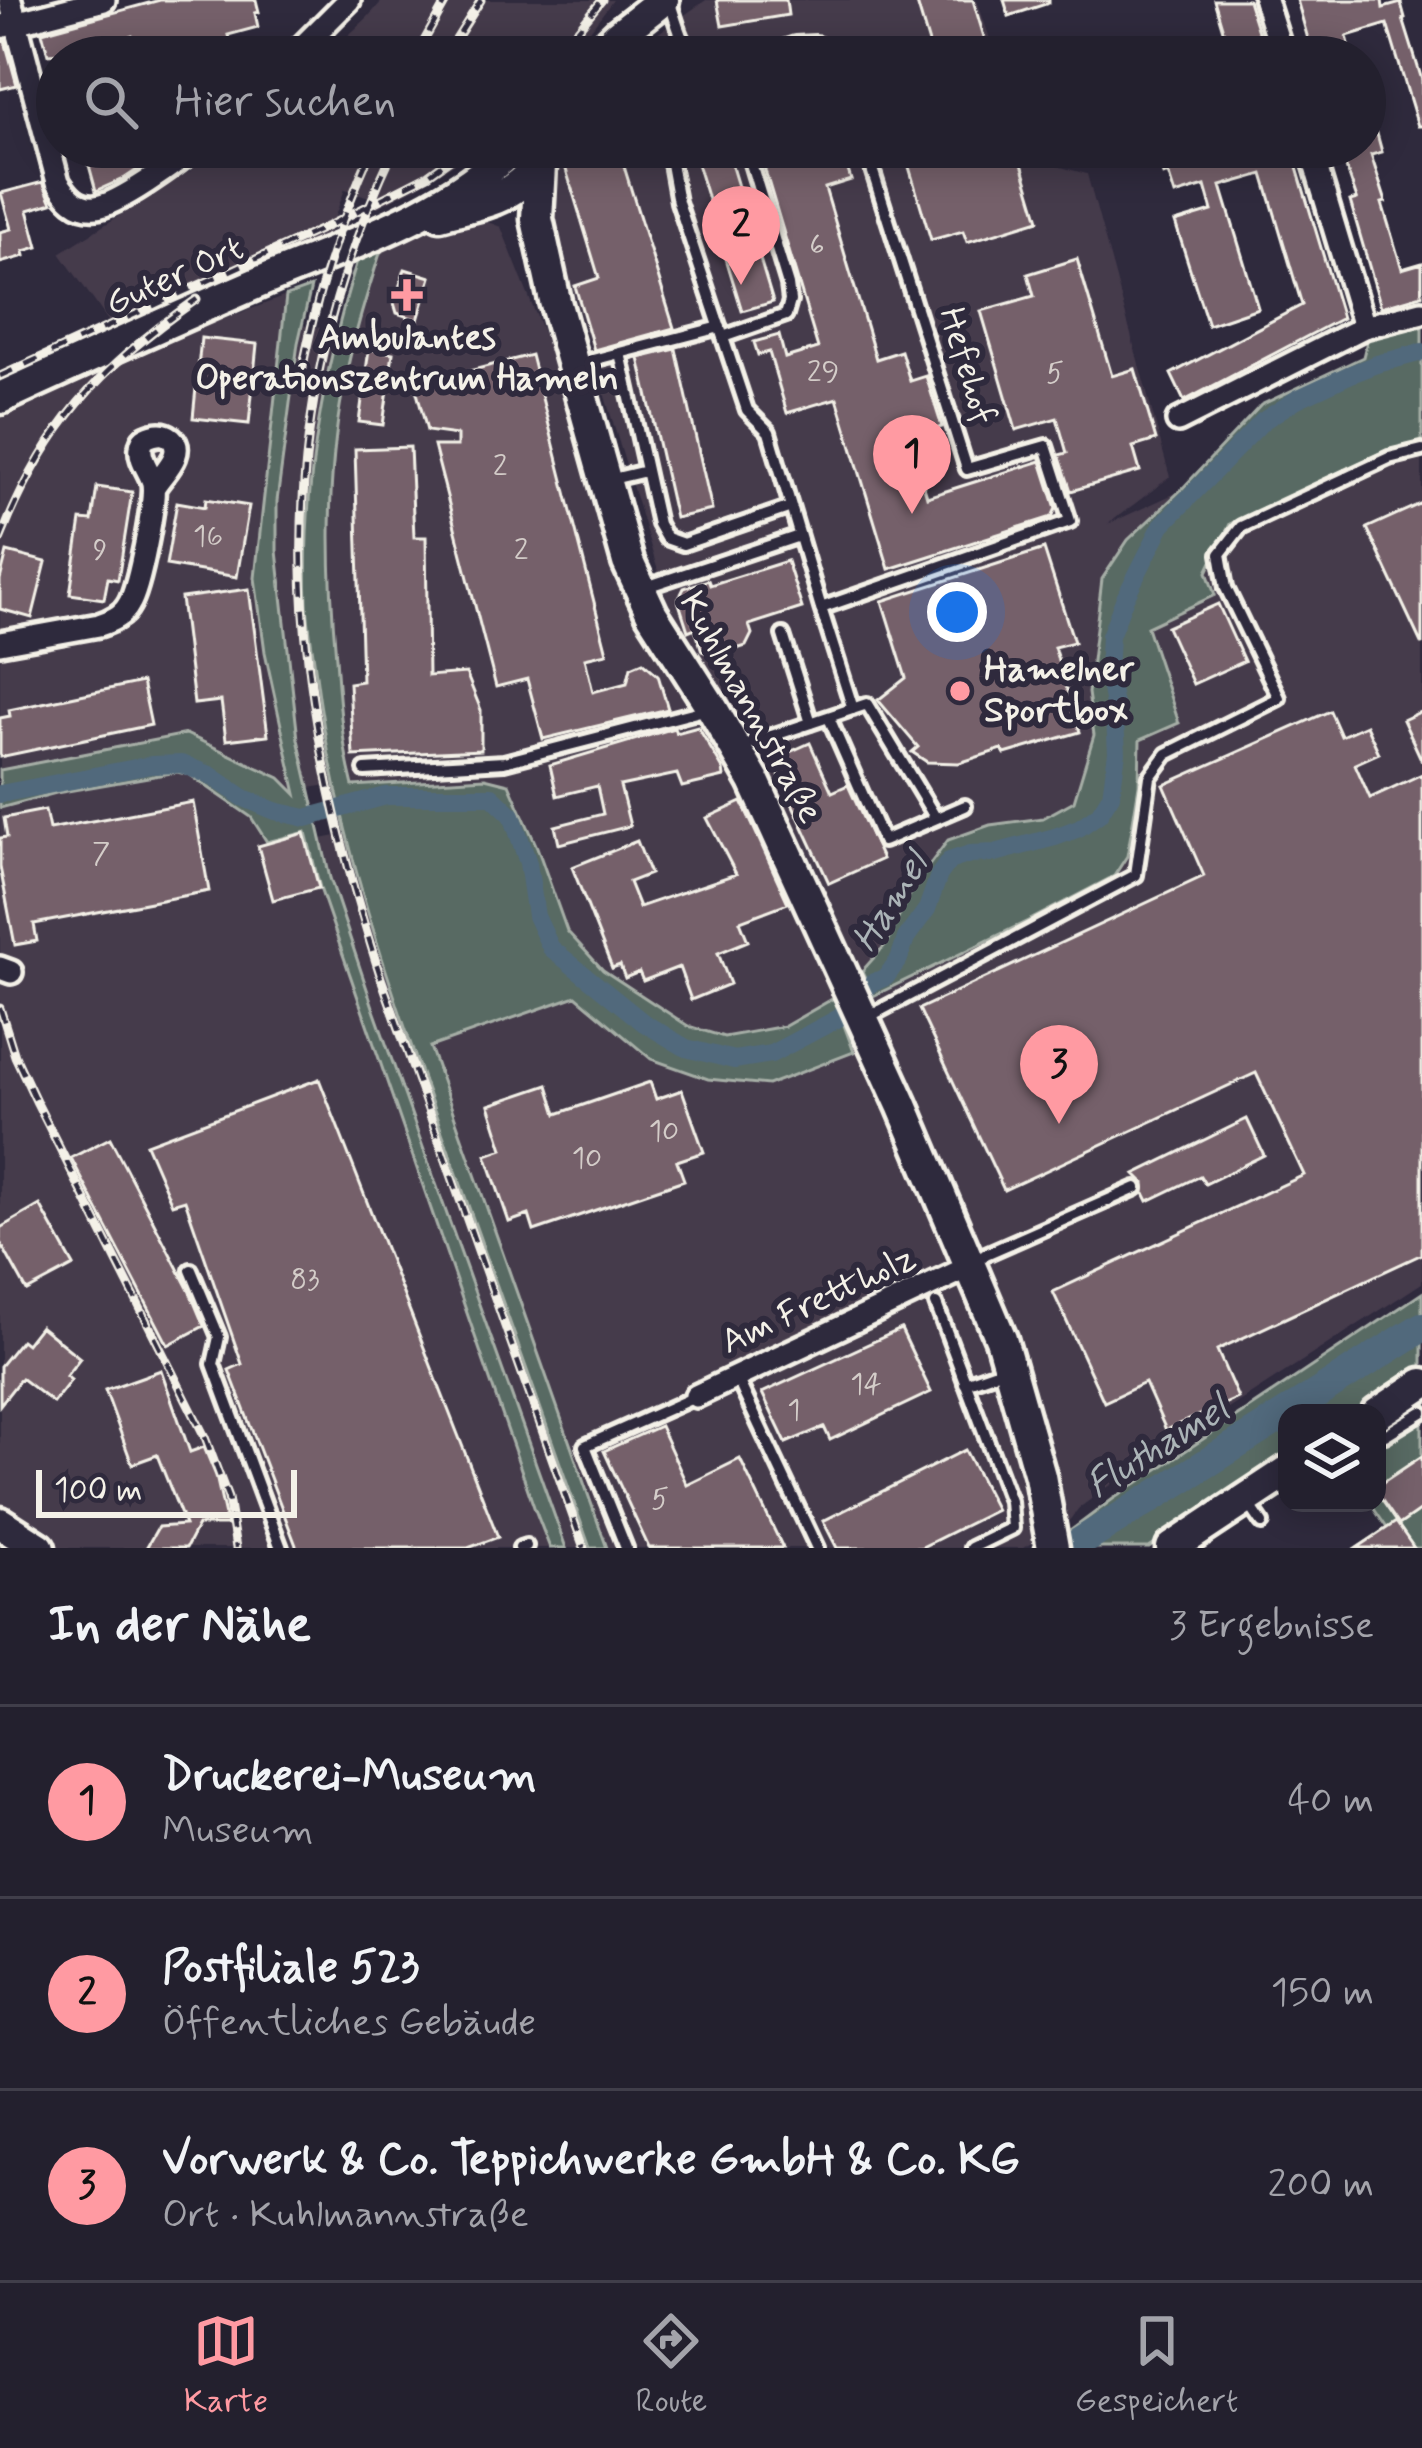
<!DOCTYPE html>
<html lang="de">
<meta charset="utf-8">
<style>
:root{--surface:#23202e;--page:#2f2d3a;--text:#f1f3f6;--muted:#a3a3aa;--line:#403e4a;--accent:#ff9aa2}
body{margin:0;font-family:Mynerve,sans-serif;background:var(--page);color:var(--text)}
.controls{position:absolute;right:36px;bottom:36px;display:grid;overflow:hidden;border-radius:24px;box-shadow:0 6px 30px #0003}
.controls button{width:108px;height:108px;display:grid;place-items:center;padding:0;border:0;border-bottom:3px solid var(--line);background:var(--surface);color:var(--text);font:60px sans-serif}
.scale{position:absolute;left:36px;bottom:30px;width:261px;box-sizing:border-box;padding-left:12px;border:6px solid #f4f1e8;border-top:0;font-size:33px;line-height:42px;white-space:nowrap;color:#f4f1e8;-webkit-text-stroke:9px #2f2a3d;paint-order:stroke}
.you{position:absolute;left:957px;top:612px;width:42px;height:42px;margin:-30px;border:9px solid #fff;border-radius:50%;background:#1a73e8;box-shadow:0 0 0 18px #1a73e833}
.badge{display:grid;place-items:center;width:78px;height:78px;border-radius:50%;background:var(--accent);color:#111;font-size:39px;font-weight:700}
.pin{position:absolute;translate:-50% -99px;filter:drop-shadow(0 3px 6px #0008)}
.pin::after{content:'';position:absolute;top:63px;width:42px;height:36px;background:inherit;clip-path:polygon(0 0,100% 0,50% 100%)}
.list{margin:0;padding:0;list-style:none}
h2{display:flex;justify-content:space-between;align-items:center;height:156px;margin:0;padding:0 48px;font-size:51px}
h2 small{font-size:39px;font-weight:400;color:var(--muted)}
.list li{display:grid;grid-template-columns:78px 1fr auto;gap:36px;align-items:center;box-sizing:border-box;height:192px;padding:0 48px;border-top:3px solid var(--line)}
.list b{display:block;font-size:45px;white-space:nowrap}
.list p{margin:0;font-size:39px;white-space:nowrap;color:var(--muted)}
.list em{font-size:39px;font-style:normal;color:var(--muted)}
.icon{flex:none;width:66px;height:66px;fill:none;stroke:currentColor;stroke-width:2;stroke-linecap:round;stroke-linejoin:round}
.map{position:relative;flex:none;width:1422px;height:1548px;overflow:hidden}
.search{position:absolute;background:var(--surface);box-shadow:0 6px 30px #0003;left:36px;right:36px;top:36px;height:132px;display:flex;align-items:center;gap:30px;box-sizing:border-box;padding:0 42px;border-radius:66px;color:var(--muted);font-size:45px}
.sheet{height:732px;background:var(--surface)}
nav{display:flex;justify-content:space-around;align-items:center;box-sizing:border-box;height:168px;border-top:3px solid var(--line);background:var(--surface);font-size:33px;color:var(--muted)}
nav a{display:grid;justify-items:center;gap:6px}
nav .on{color:var(--accent)}
.map>svg:first-child{display:block}
.built{fill:#443a4b}
.green{fill:#586a63;stroke:#a6aea6;stroke-width:3}
.lines{fill:none;stroke-linecap:round;stroke-linejoin:round}
.canal{stroke:#51697b;stroke-width:18}
.river{stroke:#51697b;stroke-width:30}
.building{fill:#75616b;stroke:#f4f1e8;stroke-width:3}
.lane-casing{stroke:#f4f1e8;stroke-width:20}
.street-casing{stroke:#f4f1e8;stroke-width:30}
.secondary-casing{stroke:#f4f1e8;stroke-width:39}
.lane{stroke:#2f2a3d;stroke-width:10}
.street{stroke:#2f2a3d;stroke-width:21}
.secondary{stroke:#2f2a3d;stroke-width:30}
.rail-casing{stroke:#f4f1e8;stroke-width:9}
.rail{stroke:#2f2a3d;stroke-width:4.5;stroke-dasharray:14;stroke-linecap:butt}
.poi-dot{fill:#ff9aa2;stroke:#2f2a3d;stroke-width:4.5}
.labels{text-anchor:middle;dominant-baseline:central;stroke-width:12;stroke-linejoin:round;paint-order:stroke}
.number-label{font-size:30px;fill:#d4cdc9}
.street-label{font-size:36px;fill:#f4f1e8;stroke:#2f2a3d}
.poi-label{font-size:36px;font-weight:bold;fill:#f4f1e8;stroke:#2f2a3d}
.water-label{font-size:39px;font-style:italic;fill:#abb4b7;stroke:#2f2a3d}
</style>
<div class="map">
<svg width="1422" height="1548" viewBox="0 0 1422 1548">
<rect width="100%" height="100%" fill="#2f2a3d"/>
<filter id="ink" filterUnits="userSpaceOnUse"><feTurbulence type="fractalNoise" baseFrequency=".00833" numOctaves="2"/><feDisplacementMap in="SourceGraphic" scale="24" xChannelSelector="R" yChannelSelector="G"/><feConvolveMatrix kernelMatrix="1 2 1 2 8 2 1 2 1" color-interpolation-filters="sRGB"/></filter>
<g filter="url(#ink)">
<path class="built" d="M 383,0 L 613,0 L 570,57 L 325,57 L 367,18 Z
M 706,0 L 977,0 L 996,57 L 624,57 Z
M 219,147 L 473,147 L 454,164 L 417,187 L 376,208 L 378,200 L 345,189 L 327,238 L 116,332 L 60,253 L 190,171 Z
M 560,147 L 1026,147 L 1031,159 L 1087,174 L 1170,477 L 1108,524 L 1180,491 L 1128,540 L 1088,693 L 1094,735 L 1074,802 L 1043,818 L 990,825 L 948,840 L 924,872 L 905,903 L 888,942 L 860,973 L 766,769 L 669,607 L 548,209 Z
M 477,218 L 501,227 L 560,375 L 616,575 L 749,797 L 834,998 L 785,1026 L 724,1037 L 688,1026 L 603,970 L 567,931 L 537,847 L 509,784 L 353,786 L 346,760 L 331,601 L 330,516 L 334,450 L 342,391 L 356,331 L 382,247 L 455,220 Z
M 286,296 L 255,578 L 265,652 L 297,797 L 186,734 L 0,770 L 0,415 L 140,350 Z
M 302,325 L 335,330 L 314,446 L 308,511 L 307,605 L 324,735 L 335,784 L 309,788 L 298,739 L 277,551 L 277,501 Z
M 1422,445 L 1422,1283 L 1105,1489 L 1079,1508 L 1068,1522 L 1023,1548 L 607,1548 L 430,1047 L 576,996 L 627,1040 L 853,1051 L 844,1024 L 873,996 L 1032,919 L 1114,876 L 1127,856 L 1139,785 L 1140,739 L 1178,723 L 1147,627 L 1207,572 L 1229,524 L 1387,450 Z
M 177,772 L 190,775 L 251,817 L 267,842 L 306,832 L 320,888 L 550,1548 L 0,1548 L 0,808 L 56,793 Z
M 346,834 L 354,872 L 395,1002 L 590,1548 L 566,1548 L 374,1010 L 330,878 L 321,839 Z"/>
<path class="green" d="M 382,247 C 367,294 352,341 343,390 C 326,478 328,569 336,658 C 339,701 342,744 353,786 L 485,778 L 509,784 L 537,847 L 567,931 L 603,970 L 688,1026 L 724,1037 L 785,1026 L 834,998 L 854,1052 L 768,1085 L 708,1079 L 651,1059 L 576,996 L 430,1047 L 607,1548 L 590,1548 C 542,1414 496,1280 447,1146 C 391,990 337,840 316,675 C 313,651 308,627 307,603 C 302,483 324,368 359,254 Z
M 311,287 L 298,343 L 277,501 L 277,551 L 298,739 L 330,878 L 374,1010 L 566,1548 L 550,1548 L 534,1507 L 320,888 L 306,832 L 267,842 L 251,817 L 190,775 L 177,772 L 56,793 L 0,808 L 0,770 L 186,734 L 280,778 L 296,794 L 265,652 L 255,578 L 286,296 Z
M 1422,317 L 1422,445 L 1387,450 L 1230,524 L 1207,572 L 1215,595 L 1147,627 L 1179,723 L 1140,740 L 1139,785 L 1132,828 L 1127,856 L 1114,876 L 1032,919 L 873,996 L 862,971 L 888,942 L 905,903 L 924,872 L 948,840 L 990,825 L 1043,818 L 1074,801 L 1094,735 L 1088,693 L 1102,579 L 1128,540 L 1180,491 L 1261,405 L 1363,357 L 1369,333 Z
M 1422,1293 L 1422,1371 L 1356,1413 L 1287,1413 L 1287,1457 L 1149,1548 L 1071,1548 L 1070,1531 L 1113,1499 Z
M 1422,1417 L 1422,1548 L 1357,1548 L 1387,1528 L 1370,1503 L 1377,1503 L 1377,1448 Z"/>
<g class="lines">
<path class="canal" d="M 0,794 L 151,765 L 181,764 L 210,775 L 244,798 L 275,811 L 306,818 L 386,796 L 492,796 L 512,815 L 528,863 L 536,916 L 551,948 L 644,1023 L 686,1048 L 734,1060 L 771,1054 L 837,1019 L 872,983 L 886,977 L 899,959 L 906,938 L 927,909 L 939,875 L 949,861 L 970,854 L 995,853 L 1055,837 L 1079,828 L 1099,814 L 1111,795 L 1117,752 L 1114,705 L 1108,674 L 1110,636 L 1124,600 L 1162,525 L 1263,421 L 1297,399 L 1351,374 L 1377,364 L 1422,352"/>
<path class="river" d="M 1287,1413 L 1422,1327
M 1071,1548 L 1287,1413"/>
</g>
<path class="building" d="M 160,0 L 256,0 L 259,12 L 255,13 L 258,27 L 228,35 L 229,39 L 198,47 L 201,57 L 137,57 L 132,36 L 82,50 L 83,57 L 61,57 L 60,53 L 48,54 L 42,32 Z
M 717,0 L 786,0 L 788,15 L 722,26 Z
M 916,0 L 973,0 L 990,57 L 933,57 Z
M 1004,0 L 1049,0 L 1049,3 L 1009,16 Z
M 1214,0 L 1248,0 L 1266,57 L 1231,57 Z
M 1297,0 L 1382,0 L 1383,8 L 1401,3 L 1405,18 L 1403,19 L 1422,80 L 1422,126 L 1418,126 L 1387,24 L 1347,36 L 1349,44 L 1338,47 L 1341,57 L 1298,57 L 1296,49 L 1310,46 Z
M 5,41 L 17,85 L 0,89 L 0,42 Z
M 1376,130 L 1382,152 L 1371,155 L 1386,202 L 1382,203 L 1402,269 L 1422,263 L 1422,295 L 1381,307 L 1350,201 L 1357,199 L 1339,147 L 1365,147 L 1365,133 Z
M 84,147 L 163,147 L 164,152 L 125,178 L 96,191 Z
M 578,147 L 618,147 L 674,328 L 594,350 L 575,286 L 599,278 L 564,163 L 567,150 Z
M 692,147 L 726,147 L 773,302 L 742,311 Z
M 758,147 L 841,147 L 851,180 L 825,188 L 876,359 L 901,351 L 910,381 L 926,376 L 942,427 L 909,437 L 927,497 L 1041,461 L 1056,508 L 1052,517 L 889,569 L 837,398 L 787,413 L 769,352 L 758,355 L 754,342 L 779,335 L 785,358 L 818,348 Z
M 903,147 L 1017,147 L 1039,220 L 967,242 L 963,231 L 931,240 Z
M 1155,147 L 1186,147 L 1192,167 L 1260,147 L 1272,147 L 1275,155 L 1292,151 L 1342,318 L 1184,401 L 1171,374 L 1302,305 L 1263,174 L 1221,186 L 1258,308 L 1208,325 L 1175,222 L 1212,211 L 1205,186 L 1175,195 L 1168,173 L 1163,175 Z
M 43,182 L 52,203 L 28,210 L 38,247 L 24,251 L 25,256 L 0,263 L 0,232 L 11,229 L 1,193 Z
M 1077,259 L 1112,376 L 1135,369 L 1156,440 L 1133,447 L 1140,471 L 1071,491 L 1059,455 L 1067,453 L 1057,418 L 1016,430 L 981,311 L 1034,296 L 1028,274 Z
M 405,269 L 431,277 L 418,320 L 397,313 L 394,303 Z
M 201,338 L 257,344 L 249,424 L 193,418 Z
M 369,349 L 393,353 L 383,425 L 359,422 Z
M 676,349 L 712,510 L 675,518 L 639,358 Z
M 531,355 L 607,653 L 585,658 L 593,692 L 627,683 L 631,667 L 643,662 L 658,675 L 668,709 L 543,739 L 527,679 L 496,687 L 434,446 L 457,446 L 457,435 L 427,431 L 415,385 Z
M 410,447 L 414,537 L 426,537 L 428,676 L 466,673 L 481,710 L 481,750 L 353,756 L 349,683 L 362,681 L 355,449 Z
M 97,487 L 132,492 L 118,580 L 108,578 L 104,599 L 70,594 L 81,520 L 92,521 Z
M 206,499 L 249,506 L 237,577 L 166,565 L 177,502 L 205,507 Z
M 1422,503 L 1422,645 L 1367,528 Z
M 1044,549 L 1074,642 L 1054,647 L 1080,732 L 1005,754 L 1002,749 L 959,763 L 927,762 L 912,752 L 918,747 L 878,700 L 906,678 L 882,601 Z
M 7,552 L 46,562 L 32,618 L 0,609 L 0,580 Z
M 787,561 L 802,608 L 749,625 L 752,634 L 746,646 L 715,656 L 702,651 L 695,628 L 688,631 L 678,600 L 684,588 L 708,580 L 710,585 Z
M 249,589 L 268,735 L 226,740 L 221,701 L 194,704 L 181,598 Z
M 1218,604 L 1244,661 L 1193,684 L 1167,627 Z
M 142,682 L 151,725 L 0,757 L 0,718 L 10,716 L 9,710 Z
M 1330,711 L 1341,736 L 1366,725 L 1379,753 L 1355,764 L 1370,798 L 1422,774 L 1422,1254 L 1217,1350 L 1238,1398 L 1166,1430 L 1145,1383 L 1104,1402 L 1053,1292 L 1304,1175 L 1256,1073 L 1004,1190 L 919,1009 L 1204,876 L 1164,785 Z
M 1422,711 L 1422,761 L 1403,720 Z
M 698,727 L 723,769 L 724,777 L 682,787 L 677,774 L 620,786 L 630,826 L 559,844 L 555,826 L 603,814 L 597,786 L 557,796 L 550,765 L 674,728 L 676,733 Z
M 810,743 L 832,792 L 848,785 L 882,859 L 829,883 L 772,760 Z
M 193,802 L 209,891 L 34,924 L 37,941 L 15,945 L 0,867 L 0,838 L 7,837 L 4,818 L 45,810 L 49,829 Z
M 742,802 L 788,903 L 740,921 L 748,941 L 718,953 L 730,984 L 691,1000 L 679,967 L 643,981 L 639,972 L 625,978 L 620,965 L 612,968 L 572,867 L 637,841 L 650,874 L 629,882 L 639,907 L 736,874 L 707,818 Z
M 304,833 L 319,888 L 273,900 L 258,846 Z
M 319,1079 L 498,1537 L 468,1548 L 297,1548 L 229,1370 L 242,1364 L 185,1200 L 172,1204 L 146,1144 Z
M 650,1082 L 656,1099 L 682,1090 L 704,1152 L 677,1161 L 684,1180 L 534,1231 L 529,1215 L 509,1222 L 486,1155 L 503,1149 L 489,1105 L 548,1085 L 557,1114 Z
M 1247,1119 L 1264,1155 L 1205,1184 L 1200,1176 L 1148,1201 L 1144,1193 L 1144,1183 L 1135,1174 Z
M 110,1138 L 189,1290 L 204,1326 L 168,1345 L 71,1158 Z
M 40,1205 L 74,1266 L 27,1291 L 0,1242 L 0,1228 Z
M 40,1326 L 80,1358 L 66,1376 L 71,1380 L 53,1403 L 21,1378 L 0,1405 L 0,1366 L 21,1340 L 26,1344 Z
M 901,1329 L 931,1392 L 830,1440 L 824,1427 L 786,1443 L 762,1393 Z
M 161,1370 L 190,1452 L 204,1447 L 216,1476 L 227,1525 L 198,1525 L 186,1548 L 146,1548 L 158,1527 L 185,1525 L 157,1455 L 132,1464 L 105,1390 Z
M 660,1426 L 687,1485 L 740,1459 L 783,1548 L 649,1548 L 604,1451 Z
M 965,1450 L 996,1510 L 920,1548 L 837,1548 L 823,1521 Z
M 1422,1456 L 1422,1509 L 1399,1525 L 1377,1493 L 1377,1486 Z
M 1396,1522 L 1414,1548 L 1357,1548 Z"/>
<g class="lines">
<defs>
<path id="lane" d="M 670,3 C 676,21 681,44 695,57
M 755,57 L 795,44 L 816,43 L 832,57
M 668,147 L 678,202 L 747,410 L 769,432 L 821,608 L 1070,521 L 1046,446 L 967,469 L 865,147
M 723,337 L 786,315 L 790,301 L 788,285 L 746,147
M 620,353 L 658,524 L 666,538 L 683,544 L 791,507
M 577,364 L 720,327
M 608,480 L 646,471
M 643,588 L 799,536
M 821,608 L 853,709
M 783,635 L 811,723
M 829,718 L 883,841 L 965,806
M 739,747 L 867,704 L 935,817
M 365,770 L 504,762 L 708,709
M 866,1018 L 1136,875 L 1150,777 L 1167,754 L 1279,698 L 1226,588 L 1220,554 L 1241,527 L 1389,458 L 1422,450
M 974,1264 L 986,1254 L 1136,1188
M 191,1270 L 219,1337 L 213,1364 L 281,1548
M 936,1304 L 1010,1501 L 1012,1528 L 971,1548
M 736,1376 L 817,1548
M 965,1383 L 1008,1368
M 1377,1436 L 1385,1435 L 1422,1412
M 1247,1501 L 1262,1523
M 520,1548 L 526,1546
M 626,1548 L 585,1446 L 695,1397"/>
<path id="street" d="M 10,0 L 58,182 C 67,196 77,209 96,207 C 118,205 177,162 195,147
M 1265,0 L 1283,57
M 0,27 L 104,0
M 292,57 L 349,0
M 1310,147 L 1364,327 L 1422,312
M 1178,421 L 1364,327
M 0,643 L 99,625 C 111,621 123,616 129,604 C 139,589 156,501 153,483 C 150,471 139,460 141,447 C 142,439 146,437 153,435 C 160,433 165,433 171,438 C 187,453 161,474 154,487
M 0,968 L 11,972
M 696,1396 L 971,1266"/>
<path id="secondary" d="M 595,57 L 618,35 L 663,0
M 541,147 L 537,219 L 555,301 L 628,562 L 652,614 L 712,708 L 754,781 L 902,1105 L 1001,1339 L 1040,1476 L 1053,1548
M 440,214 C 486,201 505,204 539,164
M 0,398 C 87,358 174,319 262,281 C 346,246 449,213 513,147
M 1377,1414 L 1422,1384
M 0,1523 L 39,1548
M 1172,1548 L 1287,1472"/>
</defs>
<use href="#lane" class="lane-casing"/>
<use href="#street" class="street-casing"/>
<use href="#secondary" class="secondary-casing"/>
<use href="#lane" class="lane"/>
<use href="#street" class="street"/>
<use href="#secondary" class="secondary"/>
<defs>
<path id="rail" d="M 415,57 L 447,0
M 445,57 L 481,0
M 555,57 L 602,0
M 395,147 C 259,433 287,686 381,978 L 584,1548
M 0,376 L 328,226 L 428,175 L 467,147
M 299,388 C 314,301 337,227 373,147
M 0,540 C 46,425 97,370 197,299
M 0,1008 L 15,1056 L 37,1103 L 205,1437 L 228,1498 L 236,1548"/>
</defs>
<use href="#rail" class="rail-casing"/>
<use href="#rail" class="rail"/>
</g>
</g>
<g class="poi-dot">
<path d="M401 277h12v12h12v12h-12v12h-12v-12h-12v-12h12z"/>
<circle cx="960" cy="691" r="12"/>
</g>
<g class="labels">
<g class="number-label">
<text x="817" y="245">6</text>
<text x="823" y="372">29</text>
<text x="1055" y="373">5</text>
<text x="500" y="466">2</text>
<text x="208" y="536">16</text>
<text x="100" y="550">9</text>
<text x="521" y="550">2</text>
<text x="101" y="853">7</text>
<text x="664" y="1131">10</text>
<text x="587" y="1158">10</text>
<text x="305" y="1279">83</text>
<text x="866" y="1384">14</text>
<text x="794" y="1410">1</text>
<text x="660" y="1499">5</text>
</g>
<g class="street-label">
<text transform="translate(175 277) rotate(-24)">Guter Ort</text>
<text transform="translate(966 366) rotate(73)">Hefehof</text>
<text transform="translate(750 708) rotate(61)">Kuhlmannstraße</text>
<text transform="translate(819 1301) rotate(-25)">Am Frettholz</text>
</g>
<g class="poi-label">
<text x="407" y="338">Ambulantes<tspan x="407" dy="41">Operationszentrum Hameln</tspan></text>
<text x="984" y="670" text-anchor="start">Hamelner<tspan x="984" dy="41">Sportbox</tspan></text>
</g>
<g class="water-label">
<text transform="translate(891 903) rotate(-58)">Hamel</text>
<text transform="translate(1158 1448) rotate(-32)">Fluthamel</text>
</g>
</g>
</svg>
<div class="controls">
<button><svg class="icon" aria-label="layers" viewBox="0 0 24 24"><path d="M12 4l9 5-9 5-9-5zM3 14l9 5 9-5"/></svg></button>
</div>
<div class="scale">100 m</div>
<div class="you"></div>
<div class="pin badge" style="left:912px;top:514px">1</div>
<div class="pin badge" style="left:741px;top:285px">2</div>
<div class="pin badge" style="left:1059px;top:1124px">3</div>
<div class="search"><svg class="icon" aria-label="search" viewBox="0 0 24 24"><circle cx="10" cy="10" r="6"/><path d="M15 15l6 6"/></svg>Hier suchen</div>
</div>
<section class="sheet">
<h2>In der Nähe<small>3 Ergebnisse</small></h2>
<ul class="list">
<li><span class="badge">1</span><div><b>Druckerei-Museum</b><p>Museum</p></div><em>40 m</em></li>
<li><span class="badge">2</span><div><b>Postfiliale 523</b><p>Öffentliches Gebäude</p></div><em>150 m</em></li>
<li><span class="badge">3</span><div><b>Vorwerk &amp; Co. Teppichwerke GmbH &amp; Co. KG</b><p>Ort · Kuhlmannstraße</p></div><em>200 m</em></li>
</ul>
</section>
<nav>
<a class="on"><svg class="icon" aria-label="map" viewBox="0 0 24 24"><path d="M3 6l6-2 6 2 6-2v14l-6 2-6-2-6 2zM9 4v14M15 6v14"/></svg>Karte</a>
<a><svg class="icon" aria-label="directions" viewBox="0 0 24 24"><path d="M12 3l9 9-9 9-9-9zM9 14v-3h6M13 9l2 2-2 2"/></svg>Route</a>
<a><svg class="icon" aria-label="saved" viewBox="0 0 24 24"><path d="M7 4h10v16l-5-4-5 4z"/></svg>Gespeichert</a>
</nav>
